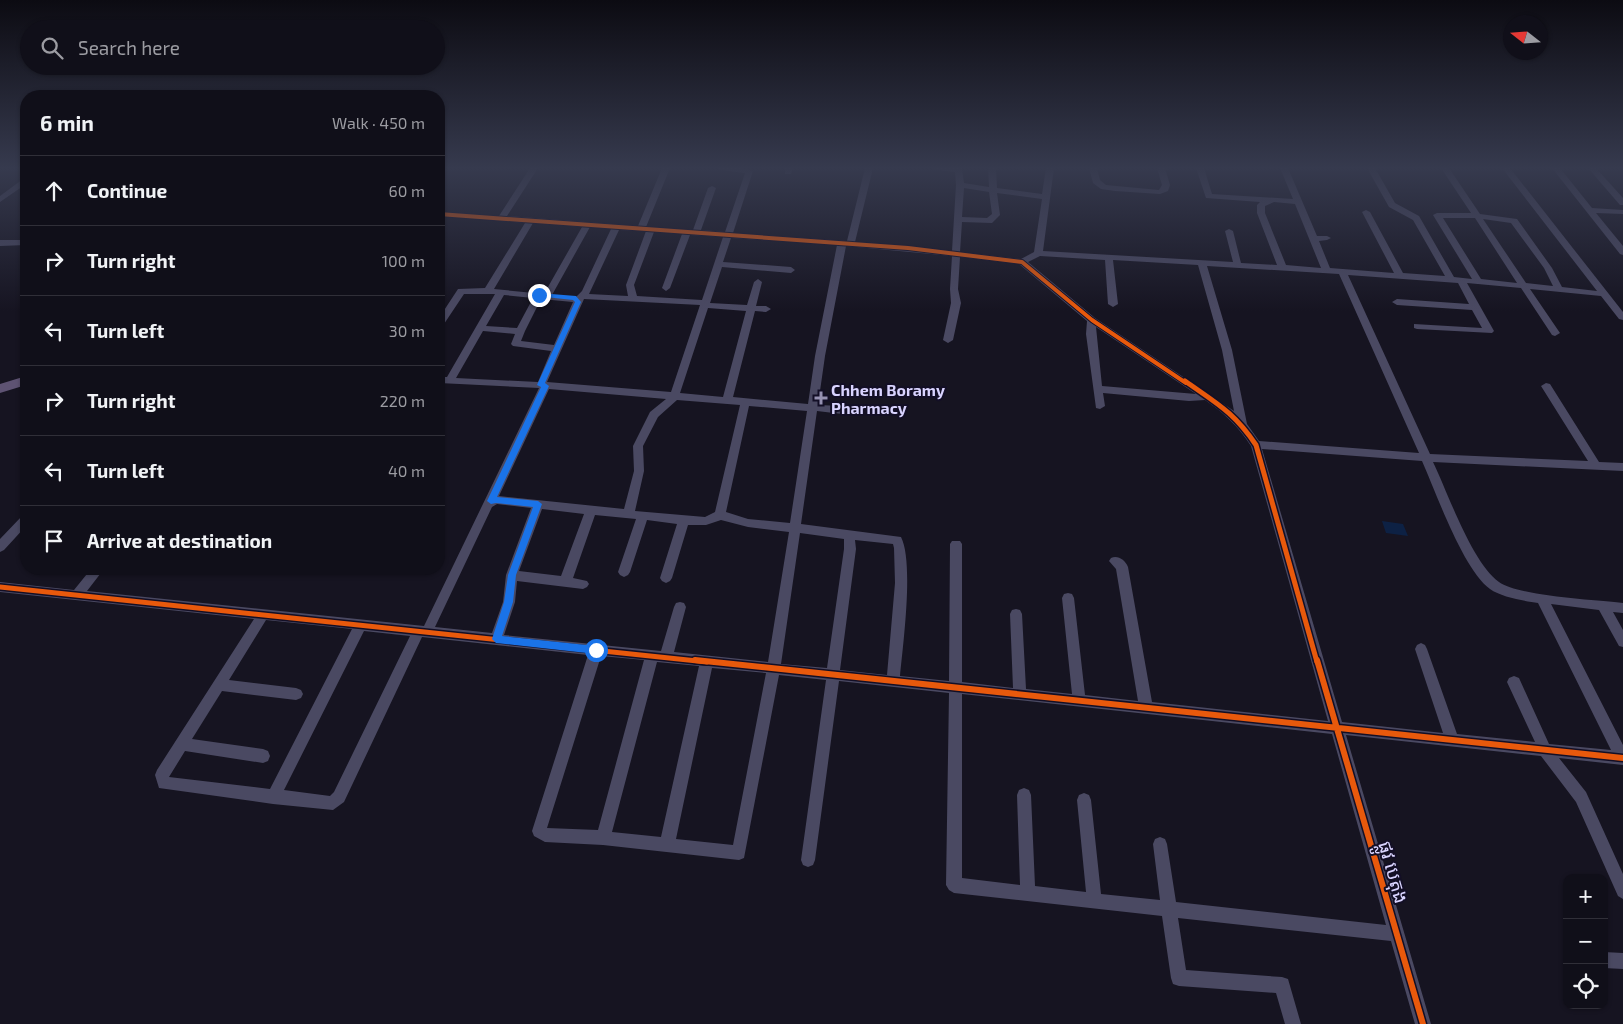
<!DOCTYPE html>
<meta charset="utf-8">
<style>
:root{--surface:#100f19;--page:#1e1d26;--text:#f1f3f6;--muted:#9c9ca2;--line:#302f38}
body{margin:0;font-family:"Exo 2","Noto Sans Khmer",sans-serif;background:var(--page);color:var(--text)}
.controls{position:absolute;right:15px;bottom:15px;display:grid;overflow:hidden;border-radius:10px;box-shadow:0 1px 4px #0004}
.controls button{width:45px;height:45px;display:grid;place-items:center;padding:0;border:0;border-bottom:1px solid var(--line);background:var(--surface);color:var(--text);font:25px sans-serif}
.compass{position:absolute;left:1503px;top:15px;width:45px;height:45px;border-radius:50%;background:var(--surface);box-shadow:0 1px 4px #0004;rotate:287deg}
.stop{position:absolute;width:15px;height:15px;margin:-11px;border:4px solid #1a73e8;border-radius:50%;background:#fff}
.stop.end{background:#1a73e8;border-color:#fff;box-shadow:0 1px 5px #0008}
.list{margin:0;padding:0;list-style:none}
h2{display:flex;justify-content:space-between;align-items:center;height:65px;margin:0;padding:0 20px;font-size:21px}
h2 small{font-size:16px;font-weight:400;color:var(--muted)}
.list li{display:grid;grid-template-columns:32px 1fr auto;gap:15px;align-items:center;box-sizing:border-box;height:70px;padding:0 20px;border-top:1px solid var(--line)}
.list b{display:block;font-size:19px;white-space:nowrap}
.list em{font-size:16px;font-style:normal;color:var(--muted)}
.icon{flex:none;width:28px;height:28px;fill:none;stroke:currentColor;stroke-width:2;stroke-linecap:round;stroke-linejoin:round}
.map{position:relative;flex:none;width:1623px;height:1024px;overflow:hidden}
.search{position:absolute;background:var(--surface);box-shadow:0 1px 4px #0004;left:20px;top:20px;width:425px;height:55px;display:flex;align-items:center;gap:12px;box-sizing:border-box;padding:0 18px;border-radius:28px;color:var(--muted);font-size:19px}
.panel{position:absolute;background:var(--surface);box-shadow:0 1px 4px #0004;left:20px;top:90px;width:425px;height:485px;border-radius:20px}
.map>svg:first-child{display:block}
.water{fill:#0d2144}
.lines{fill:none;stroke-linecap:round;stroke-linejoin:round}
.minor{fill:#4a4962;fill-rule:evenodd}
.major{fill:#5e5373;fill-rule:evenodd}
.cycleway-far2-casing{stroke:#130f26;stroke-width:6}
.cycleway-far1-casing{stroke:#130f26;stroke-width:8}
.cycleway-casing{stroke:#130f26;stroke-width:9}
.cycleway-far2{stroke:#e8590c;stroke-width:4}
.cycleway-far1{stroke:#e8590c;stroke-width:5}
.cycleway{stroke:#e8590c;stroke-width:6}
.route{fill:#1a73e8}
.poi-dot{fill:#9591b1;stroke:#130f26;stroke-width:2}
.labels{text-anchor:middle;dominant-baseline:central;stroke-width:4;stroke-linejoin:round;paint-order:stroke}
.poi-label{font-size:16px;font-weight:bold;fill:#d9d4ff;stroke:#130f26;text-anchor:start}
.near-street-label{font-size:19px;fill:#d9d4ff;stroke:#130f26}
</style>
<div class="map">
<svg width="1623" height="1024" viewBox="0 0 1623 1024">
<rect width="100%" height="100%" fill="#161421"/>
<path class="water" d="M 1382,521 L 1403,524 L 1408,536 L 1386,533 Z"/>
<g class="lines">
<path class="minor" d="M 530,168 L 538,168 L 507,216 L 638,226 L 662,168 L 670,168 L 646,227 L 693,230 L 708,188 L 712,186 L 716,188 L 701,230 L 725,232 L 745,173 L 720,170 L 716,168 L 741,168 L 753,171 L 733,233 L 847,241 L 865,168 L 873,168 L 855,242 L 952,251 L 956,185 L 955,172 L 936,170 L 932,168 L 962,168 L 964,183 L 989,187 L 988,168 L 996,168 L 997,188 L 1042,194 L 1046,168 L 1054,168 L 1043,251 L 1233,262 L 1225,231 L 1229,229 L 1233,231 L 1241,263 L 1277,265 L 1257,213 L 1257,205 L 1260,202 L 1206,198 L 1196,168 L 1204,168 L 1212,194 L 1293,199 L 1280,168 L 1288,168 L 1317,236 L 1327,236 L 1331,238 L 1327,240 L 1319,241 L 1330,268 L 1394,273 L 1362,212 L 1366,210 L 1370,212 L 1403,273 L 1445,276 L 1413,220 L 1389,207 L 1367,168 L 1375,168 L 1395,203 L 1419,216 L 1454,277 L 1472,279 L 1433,215 L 1437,213 L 1471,213 L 1441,168 L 1449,168 L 1480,214 L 1517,219 L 1552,268 L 1562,287 L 1597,291 L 1502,168 L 1510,168 L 1623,312 L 1623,320 L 1619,319 L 1601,296 L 1530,289 L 1560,333 L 1555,336 L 1552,335 L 1521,288 L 1467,283 L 1494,331 L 1492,333 L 1417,329 L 1414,328 L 1414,324 L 1482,328 L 1472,310 L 1397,305 L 1392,302 L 1397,299 L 1469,304 L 1458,283 L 1348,275 L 1430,454 L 1588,461 L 1541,386 L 1546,383 L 1550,384 L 1599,462 L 1623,463 L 1623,471 L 1433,462 C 1448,493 1472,563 1499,582 C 1518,596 1596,600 1623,603 L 1623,613 L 1613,612 L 1623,630 L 1623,647 L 1619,646 L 1599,610 L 1551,604 L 1623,745 L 1623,765 L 1559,758 L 1586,792 L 1623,874 L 1623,899 L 1618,896 L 1576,802 L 1541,756 L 1346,735 L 1431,1024 L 1415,1024 L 1391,941 L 1178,918 L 1186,970 L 1282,977 L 1288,979 L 1301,1024 L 1285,1024 L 1276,993 L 1179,986 L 1173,984 L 1171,978 L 1162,916 L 954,893 L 949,890 L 946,885 L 949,693 L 839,681 L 815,860 L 813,865 L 808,867 L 803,865 L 801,860 L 826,680 L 779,675 L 744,858 L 739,860 L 603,845 L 545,842 L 534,836 L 532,831 L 588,655 L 422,637 L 344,802 L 333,810 L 273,804 L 159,788 L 155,775 L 157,770 L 254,619 L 0,592 L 0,582 L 74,590 L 91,569 L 104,569 L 87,591 L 424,626 L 539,388 L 439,383 L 439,377 L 447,377 L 495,294 L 464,294 L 442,327 L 439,328 L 439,318 L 458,289 L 485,288 L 525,223 L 439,216 L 439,212 L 499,216 ZM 964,188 L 989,192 L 992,214 L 987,218 L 962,217 ZM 997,193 L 1042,199 L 1034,252 L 1021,259 L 960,252 L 962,222 L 992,223 L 1000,215 ZM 1274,202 L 1295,204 L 1321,268 L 1286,265 L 1265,213 L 1265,206 ZM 1443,218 L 1475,218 L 1517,283 L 1481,279 ZM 1483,219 L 1511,223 L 1544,268 L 1553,286 L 1526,283 ZM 533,223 L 582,227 L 544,294 L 494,289 ZM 590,227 L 611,229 L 582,291 L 576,297 L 552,295 ZM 619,230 L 646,231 L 626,285 L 628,296 L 589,294 ZM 654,232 L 682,234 L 662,288 L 666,291 L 670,288 L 690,235 L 723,237 L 702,300 L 637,296 L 634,285 ZM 731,238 L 837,245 L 815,356 L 808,404 L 733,397 L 755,311 L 766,312 L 771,309 L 766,306 L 756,306 L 762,282 L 758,279 L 754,282 L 747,305 L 710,303 L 722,267 L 791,273 L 795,270 L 791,267 L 723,262 ZM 846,246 L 952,256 L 950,289 L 951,303 L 943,340 L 948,343 L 953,340 L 961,303 L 958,289 L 960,257 L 1019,264 L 1087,321 L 1086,334 L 1096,408 L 1100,409 L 1105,406 L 1103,393 L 1189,401 L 1205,400 C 1224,413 1238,426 1251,446 L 1328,721 L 1152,702 L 1128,567 C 1125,560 1118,555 1111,558 L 1109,561 L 1116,569 L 1138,701 L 1085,695 L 1074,598 L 1072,594 L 1068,593 L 1064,594 L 1062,598 L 1072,694 L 1026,689 L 1022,614 L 1020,610 L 1016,609 L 1012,610 L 1010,614 L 1013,688 L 962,682 L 962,544 L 960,541 L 952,541 L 950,544 L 949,681 L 900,676 C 903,645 914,562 901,537 L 801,524 L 817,411 L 842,414 L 847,410 L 842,406 L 818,405 L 825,356 ZM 1040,256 L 1105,260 L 1108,304 L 1113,307 L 1118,304 L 1113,260 L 1198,265 L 1222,350 L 1234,411 L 1095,318 L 1028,262 ZM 1207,266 L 1339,274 L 1419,453 L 1259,441 L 1247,424 L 1232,350 ZM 504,295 L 533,298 L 517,328 L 486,326 ZM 541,299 L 573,302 L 554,345 L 521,341 L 525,331 ZM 584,299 L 700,305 L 671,392 L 547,382 ZM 708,308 L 746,311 L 723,397 L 680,393 ZM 1096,327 L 1196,394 L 1102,386 ZM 483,331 L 515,334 L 511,344 L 513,346 L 551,351 L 538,382 L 456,378 ZM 549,389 L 666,399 L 650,412 L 633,446 L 634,471 L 624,509 L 499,496 ZM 677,400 L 740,405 L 715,512 L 705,517 L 635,511 L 644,471 L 643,446 L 658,417 ZM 749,406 L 807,411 L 790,523 L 748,519 L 726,512 ZM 1262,449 L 1422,461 C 1437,495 1463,569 1490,589 C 1501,597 1524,601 1538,603 L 1611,750 L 1549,744 L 1519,678 L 1514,676 L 1509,678 L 1507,682 L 1535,742 L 1457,734 L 1427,649 L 1425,645 L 1421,643 L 1417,645 L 1415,649 L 1443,733 L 1342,722 ZM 497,504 L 531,508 L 506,575 L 503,602 L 492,633 L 435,627 L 492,507 ZM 542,509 L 584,514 L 561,576 L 519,571 ZM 595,515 L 636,519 L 618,572 L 620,575 L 624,577 L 628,575 L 630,572 L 647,520 L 677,524 L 660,578 L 662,581 L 666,583 L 670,581 L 672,578 L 688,525 L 706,525 L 721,520 L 748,527 L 789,532 L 768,662 L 674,652 L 686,607 L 684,603 L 680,602 L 676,603 L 674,607 L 661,651 L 504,635 L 515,602 L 517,581 L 583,589 L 587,587 L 589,584 L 587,581 L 573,578 ZM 800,533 L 844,539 L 844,549 L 827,668 L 781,664 ZM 855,540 L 893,544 L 894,548 L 895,583 L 887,675 L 840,670 L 856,549 ZM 266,620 L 352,629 L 270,789 L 169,777 L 185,751 L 263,763 L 268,761 L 270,756 L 268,751 L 263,749 L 192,739 L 222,691 L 296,700 L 301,698 L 303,694 L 301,690 L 296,688 L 229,680 ZM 364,631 L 410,636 L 334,792 L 330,796 L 284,790 ZM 601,656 L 644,660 L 598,830 L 547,828 ZM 657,662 L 699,666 L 661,837 L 612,832 ZM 712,668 L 766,673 L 733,845 L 676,839 ZM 962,694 L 1332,734 L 1386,925 L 1176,902 L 1167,844 L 1165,839 L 1160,837 L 1155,839 L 1153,844 L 1160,900 L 1101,894 L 1091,800 L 1089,795 L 1084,793 L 1079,795 L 1077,800 L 1086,892 L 1035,886 L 1031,795 L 1029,790 L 1024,788 L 1019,790 L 1017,795 L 1020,885 L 962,878 Z
M 785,168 L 793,168 L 791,174 L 785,174 Z
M 1089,168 L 1097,168 L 1100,180 L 1106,185 L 1159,190 L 1162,185 L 1157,168 L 1165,168 L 1170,185 L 1168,191 L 1160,194 L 1115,191 L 1101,189 L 1093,183 Z
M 1552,168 L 1560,168 L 1592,208 L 1623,210 L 1623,214 L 1596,213 L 1623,246 L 1623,255 L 1620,254 Z
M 1588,168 L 1596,168 L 1623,198 L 1623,205 L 1620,205 Z
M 23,179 L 26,179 L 26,184 L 0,202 L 0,196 Z
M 0,240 L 26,240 L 26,245 L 0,246 Z
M 26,515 L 26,526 L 4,550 L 0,552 L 0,539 L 22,516 Z
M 1604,952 L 1623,953 L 1623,969 L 1604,968 Z"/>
<path class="major" d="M 26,376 L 26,385 L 0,393 L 0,384 Z"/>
<defs>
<path id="cycleway-far2" d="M 439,214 L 908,248 L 1022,262 L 1092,320 L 1186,383"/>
<path id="cycleway-far1" d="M 1185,381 C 1216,403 1234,412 1256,445 L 1317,662
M 0,587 L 707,662"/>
<path id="cycleway" d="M 695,660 L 1623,758
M 1317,660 L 1423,1024"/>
</defs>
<use href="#cycleway-far2" class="cycleway-far2-casing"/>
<use href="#cycleway-far1" class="cycleway-far1-casing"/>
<use href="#cycleway" class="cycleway-casing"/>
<use href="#cycleway-far2" class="cycleway-far2"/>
<use href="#cycleway-far1" class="cycleway-far1"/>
<use href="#cycleway" class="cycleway"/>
</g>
<linearGradient id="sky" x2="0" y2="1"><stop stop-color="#0c0b12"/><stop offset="0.54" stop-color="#363a4e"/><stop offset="1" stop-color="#363a4e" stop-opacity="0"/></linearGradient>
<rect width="1623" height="311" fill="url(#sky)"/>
<path class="route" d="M 539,293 L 576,296 L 581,302 L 545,383 L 549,386 L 497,497 L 538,501 L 542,504 L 516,575 L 513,602 L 502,636 L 596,646 L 601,650 L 596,654 L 496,643 L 492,639 L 504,602 L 508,575 L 533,507 L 496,503 L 491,504 L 487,501 L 541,387 L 537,385 L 575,302 L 573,300 L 536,296 L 535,295 Z"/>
<path class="poi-dot" d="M818.5 390.5h5v5h5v5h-5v5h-5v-5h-5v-5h5z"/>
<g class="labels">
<g class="poi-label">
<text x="831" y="389">Chhem Boramy<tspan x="831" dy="18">Pharmacy</tspan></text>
</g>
<g class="near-street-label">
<text transform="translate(1394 872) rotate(74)">ផ្លូវ បេតុង</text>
</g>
</g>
</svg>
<div class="controls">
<button>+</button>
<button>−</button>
<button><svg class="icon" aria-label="locate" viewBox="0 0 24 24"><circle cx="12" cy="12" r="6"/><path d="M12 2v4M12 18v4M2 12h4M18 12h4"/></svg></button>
</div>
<svg class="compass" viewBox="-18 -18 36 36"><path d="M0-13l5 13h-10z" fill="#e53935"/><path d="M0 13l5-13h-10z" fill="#9c9ca2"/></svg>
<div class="stop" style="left:596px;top:650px"></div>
<div class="stop end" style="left:539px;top:295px"></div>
<div class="search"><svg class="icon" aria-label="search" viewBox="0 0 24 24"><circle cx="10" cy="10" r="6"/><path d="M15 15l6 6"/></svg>Search here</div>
<section class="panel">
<h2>6 min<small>Walk · 450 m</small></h2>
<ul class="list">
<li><svg class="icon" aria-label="ahead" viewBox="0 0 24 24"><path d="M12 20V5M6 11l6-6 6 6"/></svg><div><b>Continue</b></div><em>60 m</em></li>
<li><svg class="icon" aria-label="right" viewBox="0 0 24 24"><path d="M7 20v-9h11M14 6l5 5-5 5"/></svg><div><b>Turn right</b></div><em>100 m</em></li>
<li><svg class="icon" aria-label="left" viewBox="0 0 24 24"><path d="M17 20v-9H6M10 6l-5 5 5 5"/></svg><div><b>Turn left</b></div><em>30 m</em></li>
<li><svg class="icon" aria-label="right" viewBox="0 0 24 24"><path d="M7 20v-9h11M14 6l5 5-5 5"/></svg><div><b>Turn right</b></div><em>220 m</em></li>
<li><svg class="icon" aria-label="left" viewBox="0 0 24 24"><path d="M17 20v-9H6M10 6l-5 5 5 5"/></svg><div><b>Turn left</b></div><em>40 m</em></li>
<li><svg class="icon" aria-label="arrive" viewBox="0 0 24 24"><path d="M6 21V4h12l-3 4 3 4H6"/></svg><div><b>Arrive at destination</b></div></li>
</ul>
</section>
</div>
